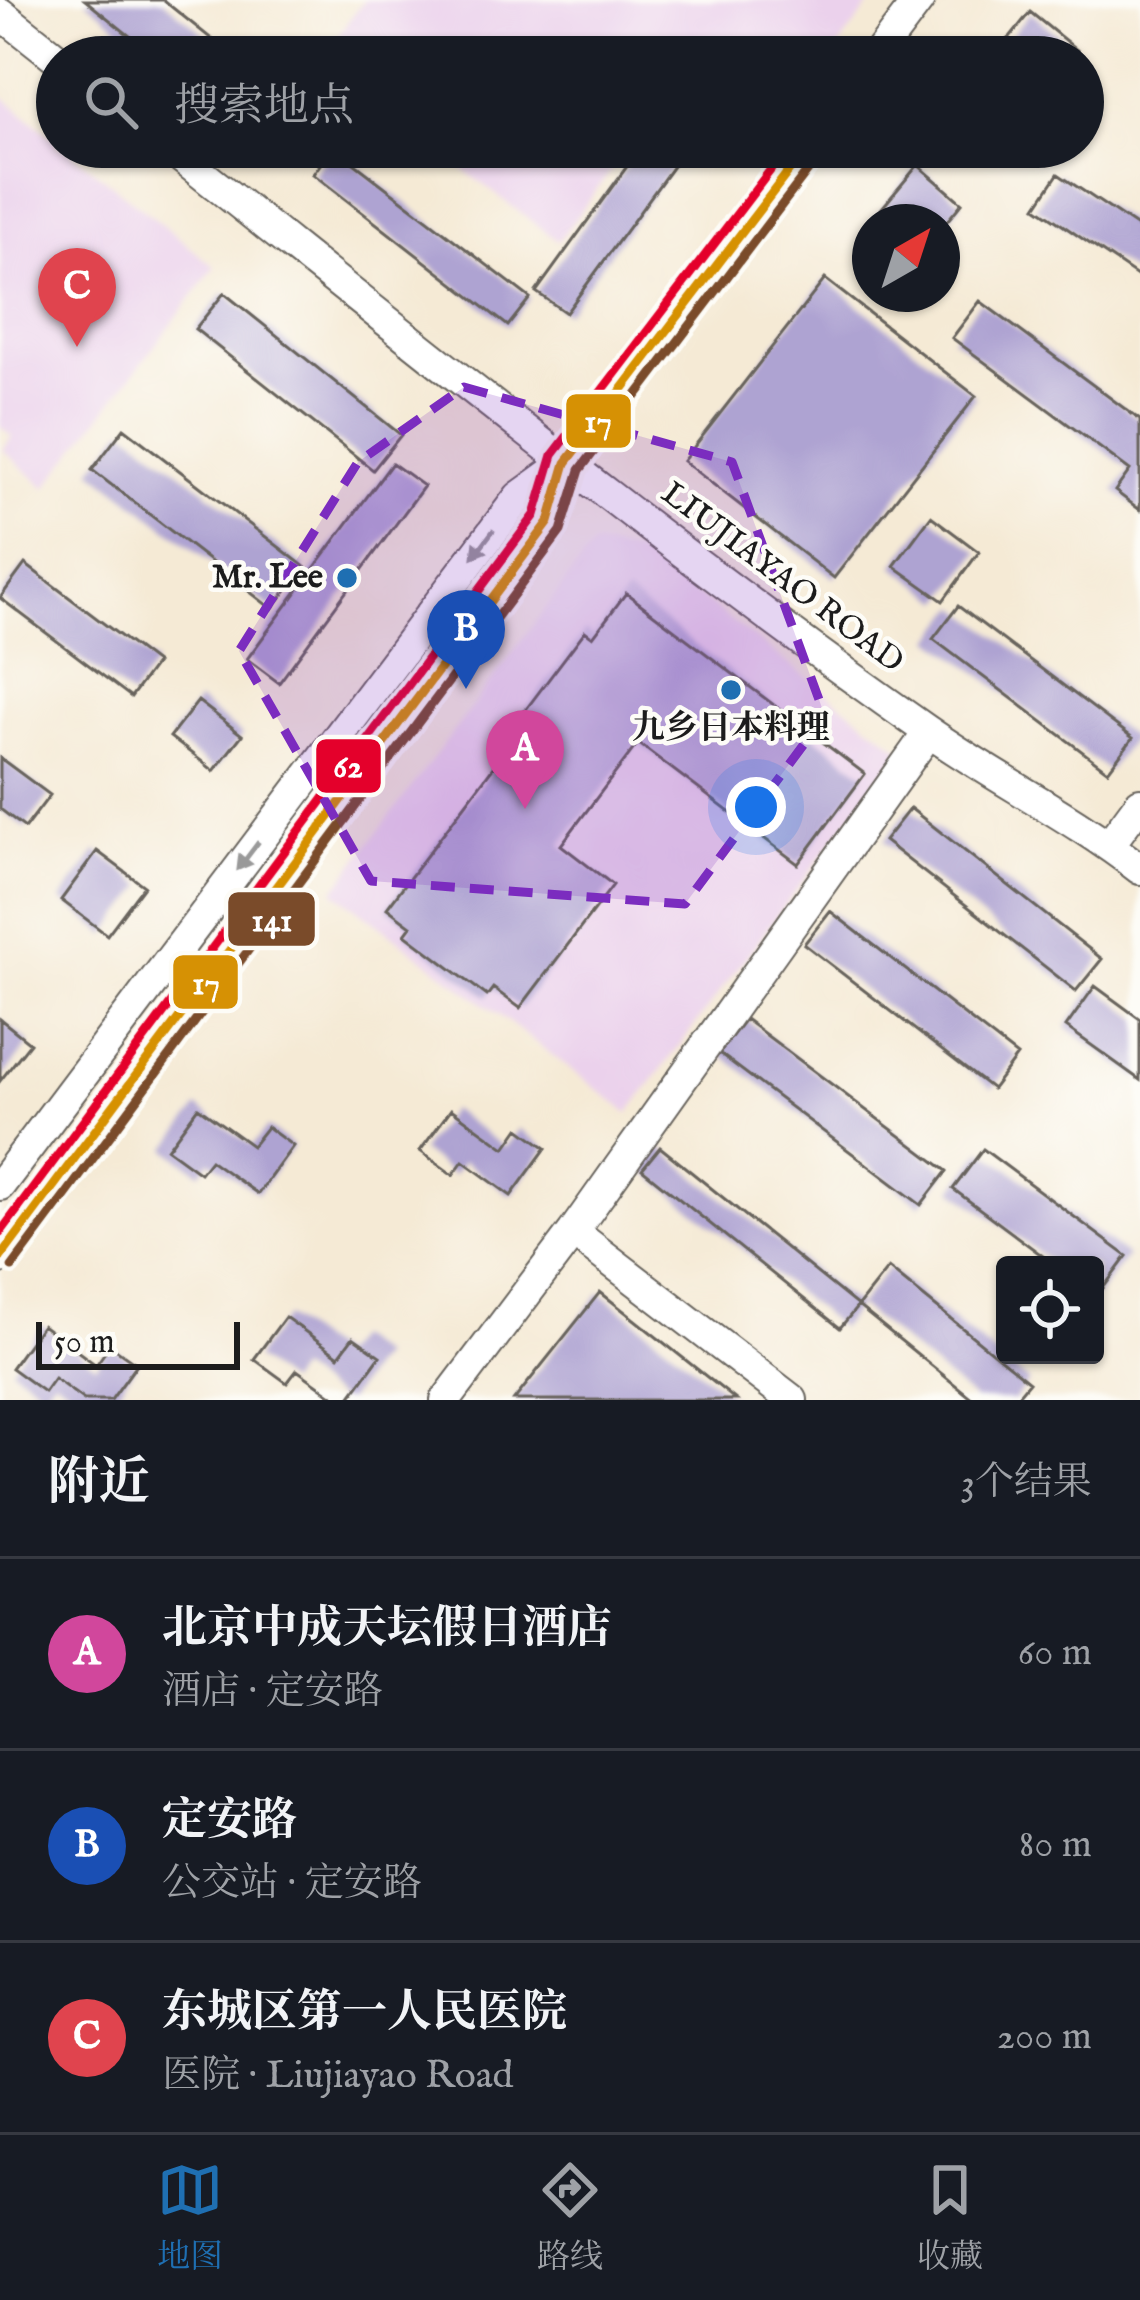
<!DOCTYPE html>
<html lang="zh">
<meta charset="utf-8">
<style>
:root{--surface:#171b24;--page:#242831;--text:#f1f3f6;--muted:#9ea1a6;--line:#363941;--accent:#1f6fb2}
body{margin:0;font-family:"IM FELL English","Noto Serif SC",serif;background:var(--page);color:var(--text)}
.controls{position:absolute;right:36px;bottom:36px;display:grid;overflow:hidden;border-radius:12px;box-shadow:0 3px 9px #0004}
.controls button{width:108px;height:108px;display:grid;place-items:center;padding:0;border:0;border-bottom:3px solid var(--line);background:var(--surface);color:var(--text);font:60px sans-serif}
.compass{position:absolute;left:852px;top:204px;width:108px;height:108px;border-radius:50%;background:var(--surface);box-shadow:0 3px 9px #0004;rotate:39deg}
.scale{position:absolute;left:36px;bottom:30px;width:204px;box-sizing:border-box;padding-left:12px;border:6px solid #1c1c1c;border-top:0;font-size:33px;line-height:42px;white-space:nowrap;color:#1c1c1c;-webkit-text-stroke:9px #fdfcf7;paint-order:stroke}
.you{position:absolute;left:756px;top:807px;width:42px;height:42px;margin:-30px;border:9px solid #fff;border-radius:50%;background:#1a73e8;box-shadow:0 0 0 18px #1a73e833}
.badge{display:grid;place-items:center;width:78px;height:78px;border-radius:50%;background:var(--accent);color:#fff;font-size:39px;font-weight:700}
.pin{position:absolute;translate:-50% -99px;filter:drop-shadow(0 3px 6px #0008)}
.pin::after{content:'';position:absolute;top:63px;width:42px;height:36px;background:inherit;clip-path:polygon(0 0,100% 0,50% 100%)}
.list{margin:0;padding:0;list-style:none}
h2{display:flex;justify-content:space-between;align-items:center;height:156px;margin:0;padding:0 48px;font-size:51px}
h2 small{font-size:39px;font-weight:400;color:var(--muted)}
.list li{display:grid;grid-template-columns:78px 1fr auto;gap:36px;align-items:center;box-sizing:border-box;height:192px;padding:0 48px;border-top:3px solid var(--line)}
.list b{display:block;font-size:45px;white-space:nowrap}
.list p{margin:0;font-size:39px;white-space:nowrap;color:var(--muted)}
.list em{font-size:39px;font-style:normal;color:var(--muted)}
.icon{flex:none;width:66px;height:66px;fill:none;stroke:currentColor;stroke-width:2;stroke-linecap:round;stroke-linejoin:round}
.map{position:relative;flex:none;width:1140px;height:1400px;overflow:hidden}
.search{position:absolute;background:var(--surface);box-shadow:0 3px 9px #0004;left:36px;right:36px;top:36px;height:132px;display:flex;align-items:center;gap:30px;box-sizing:border-box;padding:0 42px;border-radius:66px;color:var(--muted);font-size:45px}
.sheet{height:732px;background:var(--surface)}
nav{display:flex;justify-content:space-around;align-items:center;box-sizing:border-box;height:168px;border-top:3px solid var(--line);background:var(--surface);font-size:33px;color:var(--muted)}
nav a{display:grid;justify-items:center;gap:6px}
nav .on{color:var(--accent)}
.map>svg:first-child{display:block}
.built{fill:#ebd1ec}
.building{fill:#aea3d2}
.lines{fill:none;stroke-linecap:round;stroke-linejoin:round}
.minor-casing{stroke:#68645d;stroke-width:34}
.minor{stroke:#fff;stroke-width:30}
.bus-1-casing{stroke:#fdfcf7;stroke-width:18}
.bus-2-casing{stroke:#fdfcf7;stroke-width:18}
.bus-3-casing{stroke:#fdfcf7;stroke-width:18}
.bus-1{stroke:#d69104;stroke-width:9}
.bus-2{stroke:#7a4b2a;stroke-width:9}
.bus-3{stroke:#e4002b;stroke-width:9}
.oneway{fill:#999}
.marked{fill:#7b2cbf;fill-opacity:0.2;stroke:#7b2cbf;stroke-width:9;stroke-dasharray:24 15;stroke-linejoin:round}
.poi-dot{fill:#1f6fb2;stroke:#fdfcf7;stroke-width:4.5}
.labels{text-anchor:middle;dominant-baseline:central;stroke-width:9;stroke-linejoin:round;paint-order:stroke}
.poi-label{font-size:33px;font-weight:bold;fill:#1c1c1c;stroke:#fdfcf7;text-anchor:end}
.street-label{font-size:33px;fill:#1c1c1c;stroke:#fdfcf7}
.line-badge{stroke:#fdfcf7;stroke-width:4.5}
.badge-label{font-size:33px;text-anchor:middle;font-weight:bold;fill:#fff}
</style>
<div class="map">
<svg width="1140" height="1400" viewBox="0 0 1140 1400">
<rect width="100%" height="100%" fill="#fdfcf7"/>
<filter id="ink" filterUnits="userSpaceOnUse"><feTurbulence type="fractalNoise" baseFrequency=".00833" numOctaves="2"/><feDisplacementMap in="SourceGraphic" scale="24" xChannelSelector="R" yChannelSelector="G"/><feConvolveMatrix kernelMatrix="1 2 1 2 8 2 1 2 1" color-interpolation-filters="sRGB"/></filter>
<filter id="wash" filterUnits="userSpaceOnUse"><feTurbulence type="fractalNoise" baseFrequency=".004" numOctaves="4" result="noise"/><feDisplacementMap in="SourceGraphic" scale="48" xChannelSelector="R" yChannelSelector="G"/><feGaussianBlur stdDeviation="2.7" result="paint"/><feColorMatrix in="noise" values="0 0 0 0 0 0 0 0 0 0 0 0 0 0 0 0 0 1.4 0 .05"/><feComposite in="paint" operator="in"/></filter>
<g filter="url(#wash)">
<rect width="100%" height="100%" fill="#f5ead5"/>
<path class="built" d="M 364,0 L 874,0 L 831,57 L 716,57 L 703,47 L 696,57 L 321,57 Z
M 0,94 L 57,140 L 57,147 L 65,147 L 215,267 L 46,488 L 3,450 L 12,436 L 0,426 Z
M 433,147 L 629,147 L 558,241 Z
M 593,545 L 642,554 L 902,749 L 629,1113 L 334,891 Z"/>
<g id="blocks">
<path class="building" d="M 85,0 L 163,0 L 234,57 L 156,57 Z
M 1030,12 L 1077,50 L 1072,57 L 994,57 Z
M 333,147 L 530,298 L 508,326 L 313,174 Z
M 641,147 L 687,147 L 566,313 L 536,292 Z
M 918,165 L 962,203 L 942,227 L 942,222 L 874,222 L 872,220 Z
M 1058,174 L 1140,229 L 1140,278 L 1036,207 Z
M 825,279 L 976,396 L 834,578 L 683,461 Z
M 224,293 L 401,435 L 373,470 L 195,329 Z
M 980,301 L 1140,420 L 1140,510 L 1115,491 L 1130,470 L 952,338 Z
M 124,428 L 305,567 L 272,609 L 92,470 Z
M 392,463 L 424,486 L 279,683 L 247,659 Z
M 931,516 L 979,552 L 943,601 L 894,566 Z
M 25,564 L 156,663 L 131,697 L 0,598 Z
M 626,593 L 865,774 L 798,864 L 638,743 L 561,845 L 613,885 L 520,1008 L 493,988 L 487,996 L 405,934 L 411,926 L 387,908 L 497,762 L 490,757 L 585,631 L 593,637 Z
M 958,606 L 1133,738 L 1108,771 L 933,639 Z
M 198,701 L 242,735 L 214,771 L 170,737 Z
M 0,758 L 50,795 L 25,828 L 0,809 Z
M 910,808 L 1102,959 L 1076,991 L 884,841 Z
M 97,851 L 144,886 L 107,935 L 61,900 Z
M 830,911 L 1017,1056 L 992,1089 L 804,944 Z
M 1095,986 L 1140,1019 L 1140,1080 L 1066,1027 Z
M 0,1019 L 30,1043 L 0,1081 Z
M 745,1019 L 947,1171 L 921,1205 L 719,1053 Z
M 198,1107 L 252,1146 L 267,1127 L 293,1146 L 258,1194 L 210,1160 L 200,1173 L 167,1149 Z
M 451,1109 L 505,1148 L 519,1128 L 546,1148 L 511,1196 L 463,1161 L 453,1175 L 420,1151 Z
M 660,1147 L 858,1306 L 840,1328 L 642,1169 Z
M 983,1149 L 1127,1256 L 1095,1299 L 1095,1265 L 1055,1265 L 953,1189 Z
M 888,1268 L 1029,1382 L 1014,1400 L 974,1400 L 858,1306 Z
M 600,1292 L 736,1400 L 514,1400 Z
M 285,1317 L 339,1356 L 353,1337 L 380,1356 L 348,1400 L 339,1400 L 297,1370 L 287,1383 L 254,1359 Z
M 42,1325 L 96,1365 L 110,1345 L 137,1364 L 111,1400 L 84,1400 L 54,1378 L 44,1392 L 11,1368 Z"/>
</g>
</g>
<g filter="url(#ink)">
<use href="#blocks" fill-opacity="0" stroke="#68645d" stroke-width="3"/>
<g class="lines">
<defs>
<path id="minor" d="M 0,13 L 57,58
M 876,57 L 919,0
M 168,147 C 418,345 665,547 926,730 C 996,779 1073,817 1140,869
M 1109,845 L 1140,803
M 0,1185 L 519,497 L 566,463 L 807,147
M 573,1232 L 792,1400
M 0,1258 L 549,522 L 566,463
M 446,1400 L 573,1232 L 929,732"/>
</defs>
<use href="#minor" class="minor-casing"/>
<use href="#minor" class="minor"/>
<defs>
<path id="bus-1" d="M 0,1258 L 549,522 L 566,463 L 807,147"/>
<path id="bus-2" d="M 12,1267 L 561,531 L 580,470 L 819,156"/>
<path id="bus-3" d="M 0,1233 L 535,515 L 553,455 L 788,147"/>
</defs>
<use href="#bus-1" class="bus-1-casing"/>
<use href="#bus-2" class="bus-2-casing"/>
<use href="#bus-3" class="bus-3-casing"/>
<use href="#bus-1" class="bus-1"/>
<use href="#bus-2" class="bus-2"/>
<use href="#bus-3" class="bus-3"/>
</g>
<defs><path id="oneway-solid" d="M-6-.8H1V-3.2L6.5 0L1 3.2V.8H-6Z" transform="scale(3)"/></defs>
<g class="oneway">
<use href="#oneway-solid" transform="translate(483 544) rotate(127)"/>
<use href="#oneway-solid" transform="translate(248 856) rotate(127)"/>
</g>
</g>
<path class="marked" d="M 464,387 L 732,462 L 825,716 L 685,904 L 371,881 L 239,651 L 358,462 Z"/>
<g class="poi-dot">
<circle cx="347" cy="578" r="12"/>
<circle cx="731" cy="690" r="12"/>
</g>
<g class="labels">
<g class="poi-label">
<text x="323" y="578">Mr. Lee</text>
<text x="731" y="729" text-anchor="middle">九乡日本料理</text>
</g>
<g class="street-label">
<text transform="translate(782 578) rotate(37)">LIUJIAYAO ROAD</text>
</g>
</g>
<g class="line-badge">
<rect x="564" y="392" width="69" height="58" rx="12" fill="#d69104"/>
<rect x="314" y="737" width="69" height="58" rx="12" fill="#e4002b"/>
<rect x="226" y="890" width="91" height="58" rx="12" fill="#7a4b2a"/>
<rect x="171" y="953" width="69" height="58" rx="12" fill="#d69104"/>
</g>
<g class="badge-label">
<text x="598" y="432">17</text>
<text x="348" y="777">62</text>
<text x="272" y="931">141</text>
<text x="206" y="994">17</text>
</g>
</svg>
<div class="controls">
<button><svg class="icon" aria-label="locate" viewBox="0 0 24 24"><circle cx="12" cy="12" r="6"/><path d="M12 2v4M12 18v4M2 12h4M18 12h4"/></svg></button>
</div>
<svg class="compass" viewBox="-18 -18 36 36"><path d="M0-13l5 13h-10z" fill="#e53935"/><path d="M0 13l5-13h-10z" fill="#9ea1a6"/></svg>
<div class="scale">50 m</div>
<div class="you"></div>
<div class="pin badge" style="left:525px;top:809px;background:#d1479c">A</div>
<div class="pin badge" style="left:466px;top:689px;background:#1a4fb4">B</div>
<div class="pin badge" style="left:77px;top:347px;background:#e0444e">C</div>
<div class="search"><svg class="icon" aria-label="search" viewBox="0 0 24 24"><circle cx="10" cy="10" r="6"/><path d="M15 15l6 6"/></svg>搜索地点</div>
</div>
<section class="sheet">
<h2>附近<small>3个结果</small></h2>
<ul class="list">
<li><span class="badge" style="background:#d1479c">A</span><div><b>北京中成天坛假日酒店</b><p>酒店 · 定安路</p></div><em>60 m</em></li>
<li><span class="badge" style="background:#1a4fb4">B</span><div><b>定安路</b><p>公交站 · 定安路</p></div><em>80 m</em></li>
<li><span class="badge" style="background:#e0444e">C</span><div><b>东城区第一人民医院</b><p>医院 · Liujiayao Road</p></div><em>200 m</em></li>
</ul>
</section>
<nav>
<a class="on"><svg class="icon" aria-label="map" viewBox="0 0 24 24"><path d="M3 6l6-2 6 2 6-2v14l-6 2-6-2-6 2zM9 4v14M15 6v14"/></svg>地图</a>
<a><svg class="icon" aria-label="directions" viewBox="0 0 24 24"><path d="M12 3l9 9-9 9-9-9zM9 14v-3h6M13 9l2 2-2 2"/></svg>路线</a>
<a><svg class="icon" aria-label="saved" viewBox="0 0 24 24"><path d="M7 4h10v16l-5-4-5 4z"/></svg>收藏</a>
</nav>
